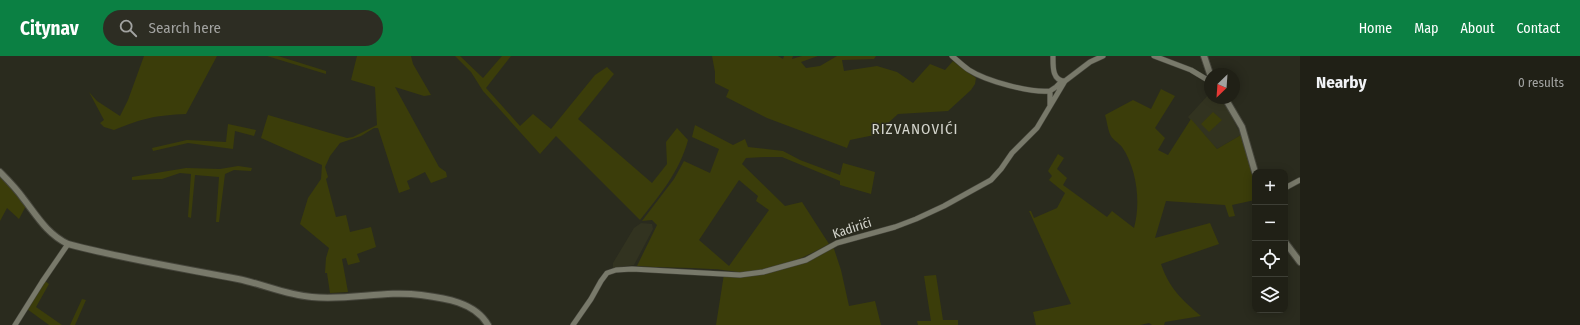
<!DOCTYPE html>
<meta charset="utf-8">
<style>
:root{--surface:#202016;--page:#2d2d23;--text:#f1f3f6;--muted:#a2a3a1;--line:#3d3e35;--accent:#0b8043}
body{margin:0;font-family:"Fira Sans Condensed",sans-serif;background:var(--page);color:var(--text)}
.controls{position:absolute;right:12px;bottom:12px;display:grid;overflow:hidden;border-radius:8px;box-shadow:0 2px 10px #0003}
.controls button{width:36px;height:36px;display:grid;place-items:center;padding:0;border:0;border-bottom:1px solid var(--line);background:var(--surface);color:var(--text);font:20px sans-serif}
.compass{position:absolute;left:1204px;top:12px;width:36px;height:36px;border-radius:50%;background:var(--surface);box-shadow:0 2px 10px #0003;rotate:205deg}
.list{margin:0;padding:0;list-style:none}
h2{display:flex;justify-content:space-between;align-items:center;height:52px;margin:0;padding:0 16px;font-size:17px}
h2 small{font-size:13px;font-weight:400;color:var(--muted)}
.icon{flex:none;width:22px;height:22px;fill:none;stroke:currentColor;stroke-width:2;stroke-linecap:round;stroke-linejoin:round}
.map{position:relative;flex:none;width:1300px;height:269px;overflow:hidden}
header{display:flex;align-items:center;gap:24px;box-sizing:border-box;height:56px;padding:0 20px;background:var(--accent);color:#fff}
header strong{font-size:19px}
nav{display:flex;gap:22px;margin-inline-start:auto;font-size:14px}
.search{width:280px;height:36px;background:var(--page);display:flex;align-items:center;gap:10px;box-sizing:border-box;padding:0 14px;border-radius:22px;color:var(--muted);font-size:15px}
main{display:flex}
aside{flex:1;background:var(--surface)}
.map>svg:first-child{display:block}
.built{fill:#323320}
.green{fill:#3b3d0a;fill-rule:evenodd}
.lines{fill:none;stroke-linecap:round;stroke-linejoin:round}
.minor-casing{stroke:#45453b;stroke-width:6}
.tertiary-casing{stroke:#45453b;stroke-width:8}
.minor{stroke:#78796a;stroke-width:5}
.tertiary{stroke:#78796a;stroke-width:6}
.labels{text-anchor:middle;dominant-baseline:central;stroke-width:3;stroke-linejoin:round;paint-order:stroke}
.street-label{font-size:13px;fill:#d4d5cd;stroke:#2a2b1e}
.quarter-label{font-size:15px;letter-spacing:1px;fill:#d4d5cd;stroke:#2a2b1e}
</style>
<header>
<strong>Citynav</strong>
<div class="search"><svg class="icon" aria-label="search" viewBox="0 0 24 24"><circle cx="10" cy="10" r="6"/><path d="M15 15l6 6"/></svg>Search here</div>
<nav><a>Home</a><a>Map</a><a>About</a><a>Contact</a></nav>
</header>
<main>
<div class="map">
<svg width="1300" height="269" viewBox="0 0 1300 269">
<rect width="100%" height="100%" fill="#2a2b1e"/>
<path class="built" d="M 1210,37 L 1210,42 L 1221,42 L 1225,48 L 1241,79 L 1217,93 L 1188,61 Z
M 641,167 L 652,168 L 653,173 L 634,209 L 613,212 L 613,207 L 634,172 Z"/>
<path class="green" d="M 144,0 L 217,0 L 186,58 C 156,59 141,63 114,74 L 104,71 L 100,67 L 104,64 L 89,36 L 97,45 L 120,60 L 128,44 Z
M 267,0 L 278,0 L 326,15 L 326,18 Z
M 357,0 L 411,0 L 413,8 L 431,39 L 424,40 L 395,31 L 439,111 L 446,116 L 447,121 L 431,127 L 425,116 L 407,125 L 410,133 L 399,137 L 378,72 L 374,72 L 361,80 L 340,87 L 330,100 L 325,111 L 328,121 L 326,123 L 336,161 L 346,159 L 350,176 L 371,171 L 376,191 L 357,198 L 360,206 L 348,209 L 346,202 L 342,203 L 348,236 L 330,237 L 327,217 L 325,217 L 326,202 L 329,192 L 300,168 L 308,142 L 321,123 L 322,109 L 261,82 L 268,59 L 347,82 L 353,81 L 377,69 L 375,31 L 351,24 Z
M 455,0 L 460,0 L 483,22 L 502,0 L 511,0 L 486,32 L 520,70 L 533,58 L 551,73 L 595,19 L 607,11 L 614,18 L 578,63 L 652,127 L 667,108 L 666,86 L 677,72 L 688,84 C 680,115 659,140 640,164 L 556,80 L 540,98 L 483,35 L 471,16 Z
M 712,0 L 778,0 L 783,3 L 784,0 L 793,0 L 792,3 L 802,0 L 818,0 L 801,6 L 806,12 L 820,10 L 837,0 L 876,0 L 874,3 L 842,4 L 844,15 L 877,10 L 897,16 L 913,27 L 930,8 L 945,14 L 953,5 L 976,22 L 975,28 L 971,34 L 948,55 L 898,58 L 887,68 L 884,77 L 850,84 L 847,92 L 767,62 L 726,41 L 729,34 L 715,27 L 715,16 Z
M 1161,33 L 1175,40 L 1155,72 L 1165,82 L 1158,94 L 1168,99 L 1191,63 L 1217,93 L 1241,79 L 1255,122 L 1255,144 L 1232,149 L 1235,160 L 1229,161 L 1225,149 L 1166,145 L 1155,182 L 1210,167 L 1219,188 L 1161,208 C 1169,232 1182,244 1201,260 L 1165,266 L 1164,269 L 1152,269 L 1149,267 L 1140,269 L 1036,269 L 1033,256 L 1071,248 L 1029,155 L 1031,155 L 1034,162 L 1057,152 L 1065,137 L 1049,124 L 1052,120 L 1048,115 L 1058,98 L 1064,102 L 1057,113 L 1067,122 L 1063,129 L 1107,161 L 1112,155 L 1134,172 C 1141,147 1137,113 1122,91 C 1119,87 1113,84 1111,80 C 1108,75 1107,65 1105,59 L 1133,44 L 1151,53 Z
M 1213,56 L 1222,64 L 1209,76 L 1201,68 Z
M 228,68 L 256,74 L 254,80 L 235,75 L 233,93 L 188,87 L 153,95 L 152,92 L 187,84 L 226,86 Z
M 695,69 L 733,89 L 745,83 L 748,91 L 783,95 L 800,104 L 840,119 L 843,107 L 875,116 L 871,138 L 840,129 L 840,125 L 782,101 L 765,101 L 746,102 L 742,108 L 785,150 L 802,146 L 829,188 C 802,203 770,217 738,216 C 729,215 720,213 711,213 C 686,211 661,212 637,210 L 657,169 L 652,164 L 642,165 L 674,123 L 684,105 L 710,117 L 719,93 L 692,81 ZM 739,124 L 758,140 L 756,145 L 769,154 L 729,210 L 699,184 Z
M 238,110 L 252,112 L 251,115 L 234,114 L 225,118 L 219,166 L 216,166 L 219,121 L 195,119 L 191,162 L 188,161 L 191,118 L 180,117 L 162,123 L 132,124 L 132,121 L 186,112 L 220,113 Z
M 0,117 L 27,148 L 19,163 L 7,152 L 0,165 Z
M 833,190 L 841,214 L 849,250 L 875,245 L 881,269 L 716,269 L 724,218 L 741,219 L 795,209 Z
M 936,219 L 943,264 L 958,264 L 958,269 L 918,269 L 917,265 L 931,265 L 924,220 Z
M 45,225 L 49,228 L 36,251 L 62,269 L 49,269 L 27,253 Z
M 82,243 L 86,244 L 75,269 L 70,269 Z"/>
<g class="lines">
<defs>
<path id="minor" d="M 952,0 C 958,5 963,10 969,14 C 986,25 1030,37 1050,35 L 1050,49
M 1053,0 C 1053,10 1052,25 1065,25
M 1154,0 L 1191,14 L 1206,23 L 1210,23
M 1050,35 L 1056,31 L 1062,25
M 1285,132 L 1300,124
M 15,269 L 42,226 L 68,188
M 573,269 L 591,243 L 601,225 L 607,217 L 616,214 L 632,213 L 740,219 L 763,216 L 806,204 L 837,187 L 895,171 L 916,163 L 944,150 L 991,124 L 1001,113 L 1012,97 L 1037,72 L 1065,25 L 1090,6 L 1103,0"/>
<path id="tertiary" d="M 1204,0 L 1210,18
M 1225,42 L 1242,71 L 1255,116
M 0,116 C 8,124 16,132 23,142 C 37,160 47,178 68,188 C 124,203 181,212 238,223 C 263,228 286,239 312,241 C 348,245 385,234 421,239 C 444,242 475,246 488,269
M 1285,186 L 1300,206"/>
</defs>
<use href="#minor" class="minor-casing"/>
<use href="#tertiary" class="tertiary-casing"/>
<use href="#minor" class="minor"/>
<use href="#tertiary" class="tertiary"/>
</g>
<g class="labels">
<g class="street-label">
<text transform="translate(852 172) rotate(-18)">Kadirići</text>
</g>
<g class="quarter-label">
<text x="915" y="73">RIZVANOVIĆI</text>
</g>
</g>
</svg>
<div class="controls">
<button>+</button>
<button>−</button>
<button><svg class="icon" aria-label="locate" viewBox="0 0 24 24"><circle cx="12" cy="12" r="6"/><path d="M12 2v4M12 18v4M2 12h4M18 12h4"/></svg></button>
<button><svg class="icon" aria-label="layers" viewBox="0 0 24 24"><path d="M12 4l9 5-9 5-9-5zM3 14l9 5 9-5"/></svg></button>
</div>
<svg class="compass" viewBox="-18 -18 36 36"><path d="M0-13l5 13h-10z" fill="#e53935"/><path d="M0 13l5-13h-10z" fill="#a2a3a1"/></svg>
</div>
<aside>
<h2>Nearby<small>0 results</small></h2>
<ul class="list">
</ul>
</aside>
</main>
